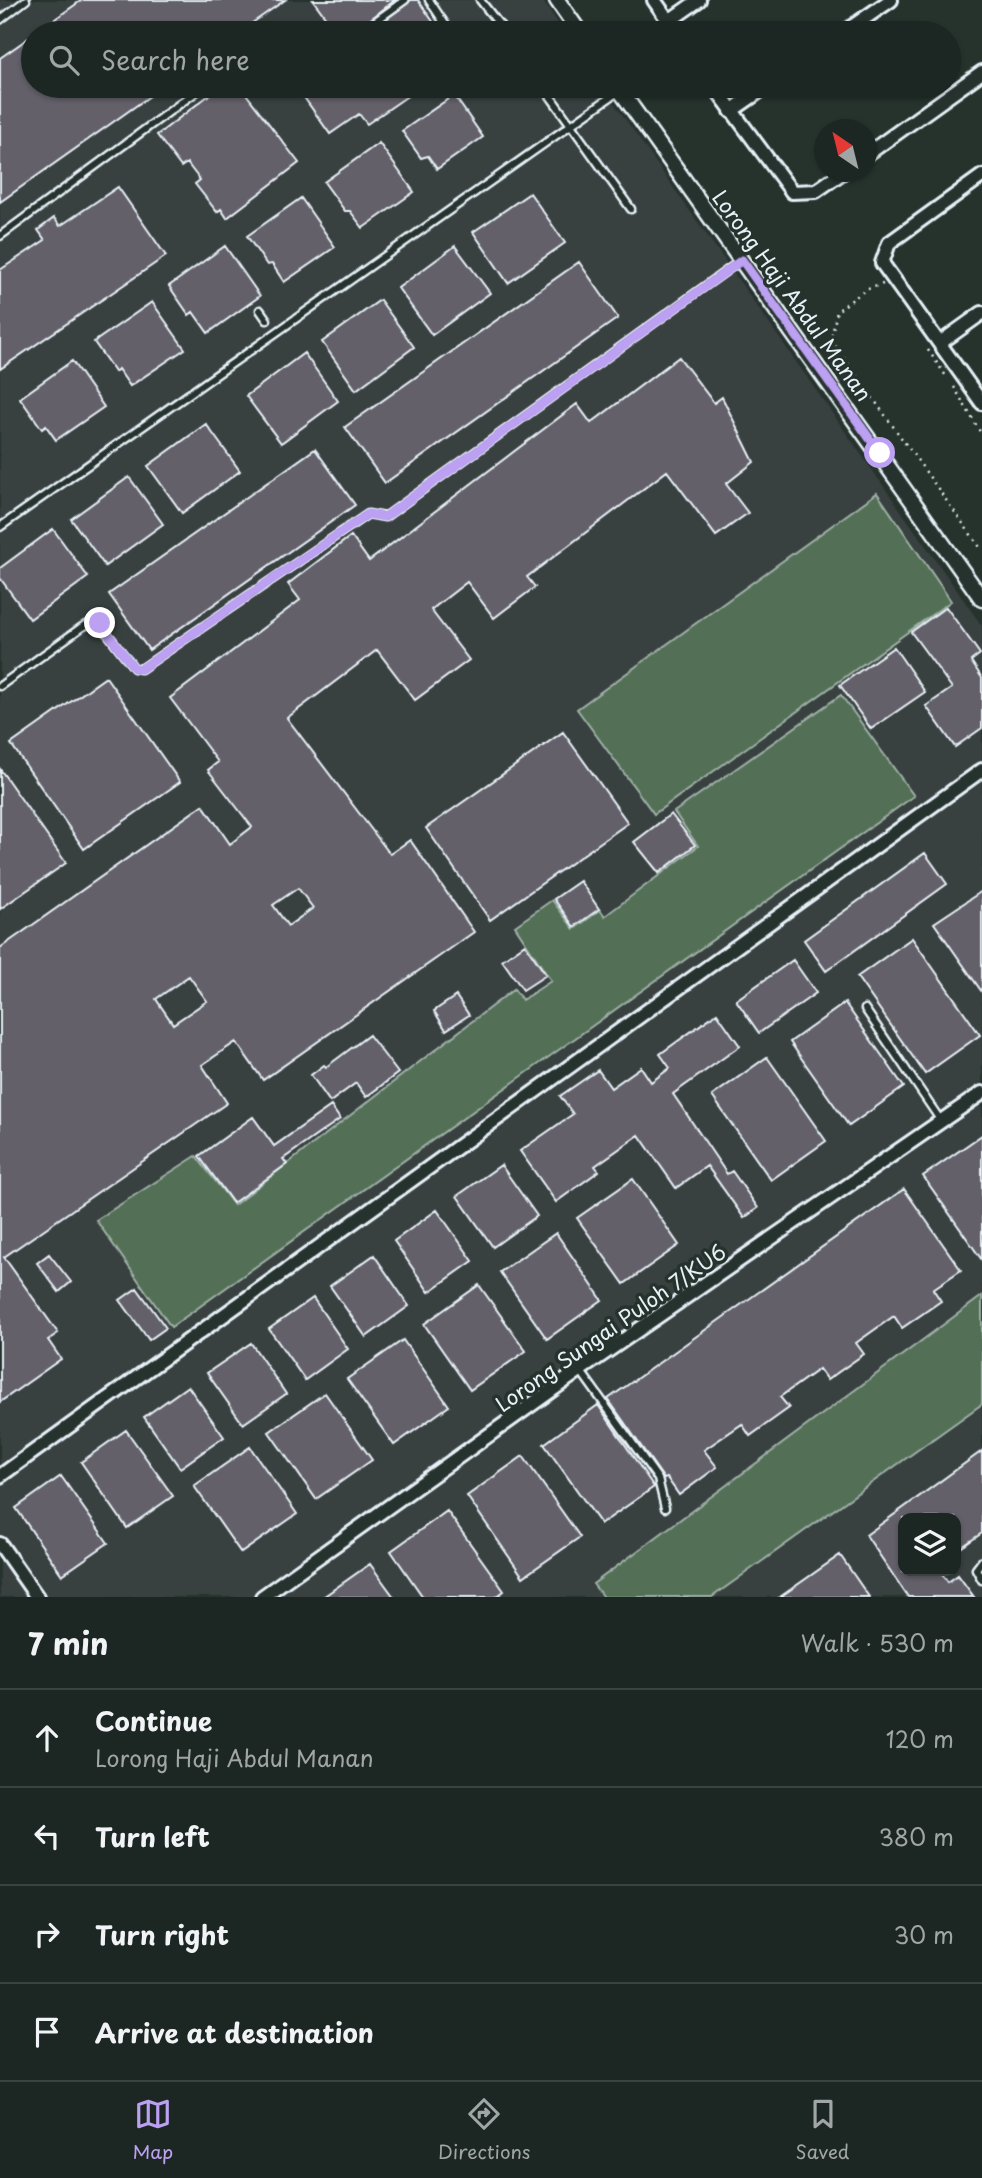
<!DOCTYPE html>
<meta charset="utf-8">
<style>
:root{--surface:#1c2622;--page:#252e2a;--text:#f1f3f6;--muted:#a0a5a5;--line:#3a4340;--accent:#bca0f2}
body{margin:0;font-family:"Playpen Sans",sans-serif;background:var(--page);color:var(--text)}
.controls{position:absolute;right:21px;bottom:21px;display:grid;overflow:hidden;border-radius:14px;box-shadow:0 2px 5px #0004}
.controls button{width:63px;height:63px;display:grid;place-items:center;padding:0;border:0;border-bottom:2px solid var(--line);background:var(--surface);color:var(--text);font:35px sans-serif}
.compass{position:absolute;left:814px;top:119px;width:63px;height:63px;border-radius:50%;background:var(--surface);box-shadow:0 2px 5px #0004;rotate:325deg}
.stop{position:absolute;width:21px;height:21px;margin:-16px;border:5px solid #bca0f2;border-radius:50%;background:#fff}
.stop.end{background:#bca0f2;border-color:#fff;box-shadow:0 2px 7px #0008}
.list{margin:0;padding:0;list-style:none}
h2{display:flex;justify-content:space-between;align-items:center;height:91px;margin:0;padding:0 28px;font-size:30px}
h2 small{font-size:23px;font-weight:400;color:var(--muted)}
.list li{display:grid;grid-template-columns:46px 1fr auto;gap:21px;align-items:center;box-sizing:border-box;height:98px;padding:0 28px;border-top:2px solid var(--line)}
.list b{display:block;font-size:26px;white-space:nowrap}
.list p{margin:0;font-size:23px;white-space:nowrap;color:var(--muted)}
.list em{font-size:23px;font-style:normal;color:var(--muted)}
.icon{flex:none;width:38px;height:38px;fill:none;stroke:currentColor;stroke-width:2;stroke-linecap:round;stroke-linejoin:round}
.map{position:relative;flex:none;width:982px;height:1597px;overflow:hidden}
.search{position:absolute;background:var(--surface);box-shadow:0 2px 5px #0004;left:21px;right:21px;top:21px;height:77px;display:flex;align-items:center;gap:18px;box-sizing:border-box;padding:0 24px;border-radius:38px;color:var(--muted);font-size:26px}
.sheet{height:483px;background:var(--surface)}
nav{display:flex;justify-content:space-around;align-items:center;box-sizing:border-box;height:98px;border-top:2px solid var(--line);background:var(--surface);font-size:19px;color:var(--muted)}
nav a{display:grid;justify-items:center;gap:4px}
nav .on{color:var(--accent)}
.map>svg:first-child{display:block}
.built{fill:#39403f;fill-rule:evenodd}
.green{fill:#536f56;stroke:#9eb0a7;stroke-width:2}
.building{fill:#64606a;stroke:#e8f1f8;stroke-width:2;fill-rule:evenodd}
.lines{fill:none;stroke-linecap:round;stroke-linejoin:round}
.service-casing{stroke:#e8f1f8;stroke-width:11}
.minor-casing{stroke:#e8f1f8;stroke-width:18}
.tertiary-casing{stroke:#e8f1f8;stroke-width:19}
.path{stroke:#e8f1f8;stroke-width:2.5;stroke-dasharray:2 5;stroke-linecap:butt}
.service{stroke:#26332d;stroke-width:6}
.minor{stroke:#26332d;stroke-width:12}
.tertiary{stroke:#26332d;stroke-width:14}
.route{stroke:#bca0f2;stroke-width:9}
.labels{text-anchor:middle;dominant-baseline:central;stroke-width:7;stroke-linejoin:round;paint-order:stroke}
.street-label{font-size:21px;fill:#e8f1f8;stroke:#26332d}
</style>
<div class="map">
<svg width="982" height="1597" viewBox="0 0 982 1597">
<rect width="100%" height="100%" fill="#26332d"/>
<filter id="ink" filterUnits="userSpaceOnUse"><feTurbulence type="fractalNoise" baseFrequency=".0143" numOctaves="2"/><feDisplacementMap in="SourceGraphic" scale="14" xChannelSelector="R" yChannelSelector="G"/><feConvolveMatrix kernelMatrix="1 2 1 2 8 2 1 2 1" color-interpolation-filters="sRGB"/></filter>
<g filter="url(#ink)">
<path class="built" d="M 0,0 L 542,0 L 565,33 L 33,33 L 33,86 L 602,86 L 982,626 L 982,1597 L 0,1597 ZM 903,1518 L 956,1518 L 956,1571 L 903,1571 Z"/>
<path class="green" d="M 877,493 L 951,601 L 654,814 L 577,709 Z
M 841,695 L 914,796 L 171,1327 L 96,1220 L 196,1156 L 234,1205 L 514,989 L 522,1000 L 551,981 L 515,926 L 552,900 L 574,929 L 600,910 L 605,916 L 698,846 L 674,812 Z
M 982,1296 L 982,1404 L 712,1597 L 603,1597 L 593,1584 Z"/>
<path class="building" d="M 82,0 L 285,0 L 238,33 L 35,33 Z
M 313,0 L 395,0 L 353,33 L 337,33 Z
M 411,0 L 418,0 L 441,33 L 368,33 Z
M 33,35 L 33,86 L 164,86 L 0,202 L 0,58 Z
M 221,86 L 240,86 L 299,163 L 227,218 L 221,209 L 217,212 L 195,184 L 200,180 L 187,163 L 181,167 L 157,135 Z
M 296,86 L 422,86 L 367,124 L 359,114 L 330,134 Z
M 454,95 L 483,137 L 437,169 L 428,156 L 421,158 L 402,131 Z
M 379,143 L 414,192 L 363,228 L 350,211 L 345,211 L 324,182 Z
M 118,187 L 166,256 L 0,369 L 0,270 L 45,240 L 38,230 L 54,218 L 60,226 Z
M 530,193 L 565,243 L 508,283 L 473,232 Z
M 301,198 L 335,247 L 284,282 L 272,264 L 267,265 L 247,236 Z
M 225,246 L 260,296 L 208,333 L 193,312 L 189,315 L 169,286 Z
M 455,246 L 490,293 L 432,335 L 398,288 Z
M 579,262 L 618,318 L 385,483 L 345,427 Z
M 380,300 L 414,347 L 356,390 L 322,342 Z
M 152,302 L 185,349 L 130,386 L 118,369 L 115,372 L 94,342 Z
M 304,353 L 338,401 L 281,443 L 246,396 Z
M 679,357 L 714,403 L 722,397 L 754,462 L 726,484 L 748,513 L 716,536 L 667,471 L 527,577 L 535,587 L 494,618 L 467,582 L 431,610 L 469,660 L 415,700 L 377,650 L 287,718 L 390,854 L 410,840 L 474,932 L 263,1080 L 236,1042 L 202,1065 L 227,1103 L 4,1257 L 58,1333 L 48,1340 L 61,1359 L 0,1402 L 0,948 L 203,805 L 230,844 L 252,827 L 208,770 L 218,762 L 170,698 L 300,600 L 288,584 L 351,536 L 369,561 L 577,404 L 591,423 ZM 298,888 L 313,908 L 288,926 L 273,905 ZM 189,976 L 207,1001 L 173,1024 L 156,999 Z
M 72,361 L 104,407 L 56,440 L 46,426 L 42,429 L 20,398 Z
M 206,424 L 240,471 L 182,513 L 148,466 Z
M 315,449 L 355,505 L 149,650 L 109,594 Z
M 129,477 L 163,524 L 105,566 L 71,519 Z
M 53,529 L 88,577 L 30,619 L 0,578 L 0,568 Z
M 946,607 L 980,654 L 971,661 L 982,678 L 982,728 L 955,747 L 926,706 L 952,688 L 911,632 Z
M 894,647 L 925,692 L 871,729 L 840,685 Z
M 106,677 L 180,782 L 84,849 L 11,744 Z
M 563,732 L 628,823 L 490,920 L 426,828 Z
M 0,769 L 66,863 L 0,909 Z
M 671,814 L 695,845 L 659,873 L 634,842 Z
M 925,853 L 947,884 L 826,971 L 804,940 Z
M 580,881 L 599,909 L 574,927 L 554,899 Z
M 982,891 L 982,992 L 934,923 Z
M 912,938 L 980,1035 L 925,1074 L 857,977 Z
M 525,944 L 546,975 L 523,990 L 502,960 Z
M 793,960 L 816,993 L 759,1033 L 736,1000 Z
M 456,996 L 469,1015 L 446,1030 L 434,1011 Z
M 845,1003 L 904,1087 L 849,1126 L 790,1042 Z
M 717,1013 L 740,1046 L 673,1094 L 727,1174 L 732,1171 L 758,1208 L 744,1218 L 707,1166 L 676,1188 L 639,1135 L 595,1166 L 599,1171 L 556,1202 L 520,1151 L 573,1114 L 560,1096 L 598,1070 L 611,1088 L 641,1067 L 651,1082 L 670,1068 L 660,1054 Z
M 369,1035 L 398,1073 L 366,1097 L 356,1083 L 330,1102 L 311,1075 L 324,1065 L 326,1067 Z
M 767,1057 L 826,1141 L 771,1180 L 712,1096 Z
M 331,1106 L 340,1119 L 283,1159 L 287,1164 L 233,1203 L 199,1156 L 253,1117 L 274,1146 Z
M 982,1135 L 982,1260 L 923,1176 Z
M 501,1165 L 537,1216 L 493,1247 L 457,1196 Z
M 633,1179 L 679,1245 L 624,1284 L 577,1218 Z
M 904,1189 L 961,1270 L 933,1289 L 941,1301 L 902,1328 L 894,1316 L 856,1343 L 864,1354 L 827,1380 L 819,1369 L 780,1397 L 789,1408 L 750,1436 L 742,1424 L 704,1450 L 717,1467 L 679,1495 L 667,1478 L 664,1479 L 608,1399 Z
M 437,1210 L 473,1261 L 429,1292 L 394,1241 Z
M 556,1233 L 602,1300 L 547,1339 L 500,1272 Z
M 49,1254 L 71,1282 L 59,1292 L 37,1263 Z
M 374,1255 L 409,1306 L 366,1337 L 330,1286 Z
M 479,1285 L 526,1351 L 470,1390 L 424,1324 Z
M 137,1288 L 166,1328 L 149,1340 L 120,1300 Z
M 313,1298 L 348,1349 L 305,1380 L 269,1329 Z
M 403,1340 L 449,1406 L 394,1445 L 347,1379 Z
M 251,1343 L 286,1394 L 243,1424 L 207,1373 Z
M 188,1386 L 224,1437 L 180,1468 L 144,1417 Z
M 325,1393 L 372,1460 L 316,1499 L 269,1432 Z
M 598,1405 L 654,1487 L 601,1524 L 544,1444 Z
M 126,1430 L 173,1496 L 127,1528 L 81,1462 Z
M 250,1447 L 297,1514 L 241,1553 L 194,1486 Z
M 982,1451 L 982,1533 L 956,1551 L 956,1518 L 903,1518 L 903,1571 L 940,1571 L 948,1582 L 958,1575 L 974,1597 L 908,1597 L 866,1535 Z
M 523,1456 L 580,1537 L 523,1577 L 467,1496 Z
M 61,1476 L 108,1543 L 62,1575 L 16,1508 Z
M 447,1511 L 504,1591 L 496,1597 L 423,1597 L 391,1551 Z
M 840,1555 L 869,1597 L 780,1597 Z
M 370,1564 L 394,1597 L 323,1597 Z"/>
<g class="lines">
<defs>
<path id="service" d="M 429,0 L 451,33
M 480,0 L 506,33
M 0,20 L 26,0
M 359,33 L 405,0
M 543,86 L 631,209
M 0,236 L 204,86
M 260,310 L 267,320
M 0,527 L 619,91
M 0,686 L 82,627 L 97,620 L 134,668 L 141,669 L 368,514 L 385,517 L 740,261
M 865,1009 L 941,1121
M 580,1370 L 658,1479 L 665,1508
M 982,1561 L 976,1569 L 982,1580"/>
<path id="minor" d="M 654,0 L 677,33
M 669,21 L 699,0
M 843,33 L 891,0
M 714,86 L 792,192 L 816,191 L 843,172
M 731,111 L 767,86
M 866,155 L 982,72
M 982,176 L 889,243 L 882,263 L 982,403
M 940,343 L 982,313
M 0,1476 L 982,770
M 0,1544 L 37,1597
M 262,1597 L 580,1370 L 982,1093"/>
<path id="tertiary" d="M 557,0 L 580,33
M 617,86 L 982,599"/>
</defs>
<use href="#service" class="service-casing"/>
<use href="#minor" class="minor-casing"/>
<use href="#tertiary" class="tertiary-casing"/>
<path class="path" d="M 883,284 L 865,290 L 837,311 L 831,340 L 982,550
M 928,350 L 946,376
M 954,387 L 982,435"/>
<use href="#service" class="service"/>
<use href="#minor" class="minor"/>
<use href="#tertiary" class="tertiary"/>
</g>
</g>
<g class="lines" filter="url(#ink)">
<path class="route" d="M 100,623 L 134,668 L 141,669 L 368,514 L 385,517 L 742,260 L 880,453"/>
</g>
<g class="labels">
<g class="street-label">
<text transform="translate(793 295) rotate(54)">Lorong Haji Abdul Manan</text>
<text transform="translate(610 1327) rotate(-35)">Lorong Sungai Puloh 7/KU6</text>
</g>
</g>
</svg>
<div class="controls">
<button><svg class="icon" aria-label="layers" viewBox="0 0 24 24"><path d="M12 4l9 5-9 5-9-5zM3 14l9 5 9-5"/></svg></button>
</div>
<svg class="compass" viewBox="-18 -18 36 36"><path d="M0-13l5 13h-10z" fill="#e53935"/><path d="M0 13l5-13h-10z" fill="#a0a5a5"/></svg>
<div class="stop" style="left:880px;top:453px"></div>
<div class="stop end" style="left:100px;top:623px"></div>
<div class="search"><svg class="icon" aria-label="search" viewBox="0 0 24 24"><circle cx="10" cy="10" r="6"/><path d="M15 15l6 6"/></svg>Search here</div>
</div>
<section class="sheet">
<h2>7 min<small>Walk · 530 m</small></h2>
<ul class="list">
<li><svg class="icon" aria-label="ahead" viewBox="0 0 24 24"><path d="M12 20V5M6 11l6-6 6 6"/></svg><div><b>Continue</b><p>Lorong Haji Abdul Manan</p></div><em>120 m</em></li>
<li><svg class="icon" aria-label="left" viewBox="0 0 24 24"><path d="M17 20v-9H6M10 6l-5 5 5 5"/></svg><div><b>Turn left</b></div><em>380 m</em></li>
<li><svg class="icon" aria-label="right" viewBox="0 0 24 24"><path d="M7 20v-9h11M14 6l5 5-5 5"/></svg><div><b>Turn right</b></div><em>30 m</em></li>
<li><svg class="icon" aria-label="arrive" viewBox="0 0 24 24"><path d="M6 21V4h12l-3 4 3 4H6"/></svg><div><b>Arrive at destination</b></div></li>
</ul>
</section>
<nav>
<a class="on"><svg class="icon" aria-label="map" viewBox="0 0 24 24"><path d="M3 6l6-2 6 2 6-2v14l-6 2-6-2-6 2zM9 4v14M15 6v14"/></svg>Map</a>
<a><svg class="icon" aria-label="directions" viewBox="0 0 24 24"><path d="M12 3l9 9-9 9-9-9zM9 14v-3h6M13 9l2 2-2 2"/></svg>Directions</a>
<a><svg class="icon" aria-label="saved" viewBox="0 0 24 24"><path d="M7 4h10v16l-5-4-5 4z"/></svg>Saved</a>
</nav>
